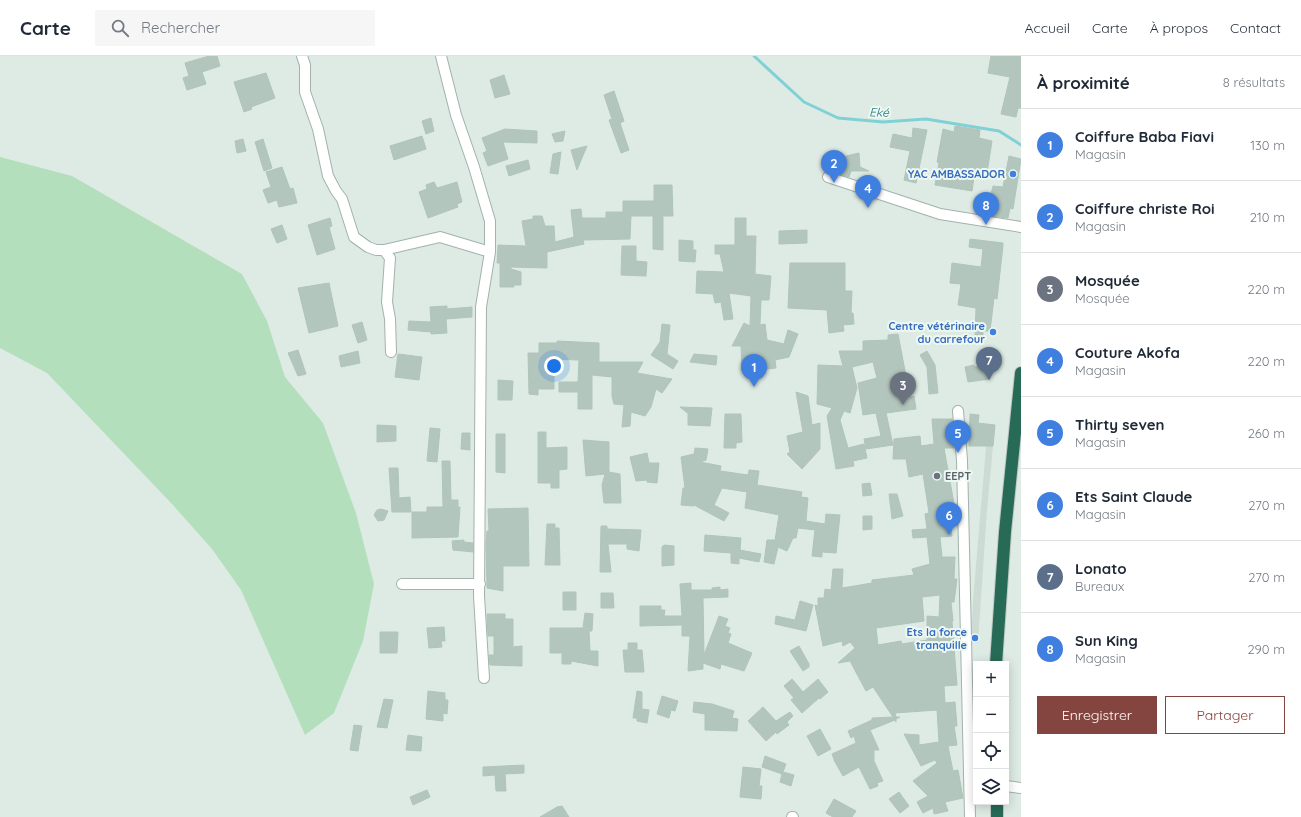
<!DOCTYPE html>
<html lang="fr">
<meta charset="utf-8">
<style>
:root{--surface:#fff;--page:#f6f6f7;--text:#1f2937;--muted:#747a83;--line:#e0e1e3;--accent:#84443f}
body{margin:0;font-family:Quicksand,sans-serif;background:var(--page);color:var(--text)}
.controls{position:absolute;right:12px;bottom:12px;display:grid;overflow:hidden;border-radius:0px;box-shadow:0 2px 10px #0003}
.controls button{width:36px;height:36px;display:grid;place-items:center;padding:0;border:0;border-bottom:1px solid var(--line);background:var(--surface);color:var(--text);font:20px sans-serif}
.you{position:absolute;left:554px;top:310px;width:14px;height:14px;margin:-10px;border:3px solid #fff;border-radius:50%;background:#1a73e8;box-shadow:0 0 0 6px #1a73e833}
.badge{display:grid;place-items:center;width:26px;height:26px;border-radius:50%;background:var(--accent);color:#fff;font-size:13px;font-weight:700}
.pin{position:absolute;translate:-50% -33px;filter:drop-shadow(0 1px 2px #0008)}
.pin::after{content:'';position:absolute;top:21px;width:14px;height:12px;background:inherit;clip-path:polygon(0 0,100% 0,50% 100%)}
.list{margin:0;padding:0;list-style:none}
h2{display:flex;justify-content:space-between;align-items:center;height:52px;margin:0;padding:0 16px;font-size:17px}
h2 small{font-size:13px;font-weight:400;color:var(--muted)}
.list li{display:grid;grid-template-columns:26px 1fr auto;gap:12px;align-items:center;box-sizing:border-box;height:72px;padding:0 16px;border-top:1px solid var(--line)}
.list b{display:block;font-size:15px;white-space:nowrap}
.list p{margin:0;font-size:13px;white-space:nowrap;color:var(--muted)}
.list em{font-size:13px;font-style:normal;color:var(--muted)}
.actions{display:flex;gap:8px;padding:12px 16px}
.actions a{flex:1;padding:9px 0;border:1px solid var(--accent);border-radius:0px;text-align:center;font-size:14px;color:var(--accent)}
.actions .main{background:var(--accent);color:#fff}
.icon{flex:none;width:22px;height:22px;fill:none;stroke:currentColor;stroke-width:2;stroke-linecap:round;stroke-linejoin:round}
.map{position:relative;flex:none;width:1021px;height:761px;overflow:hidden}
header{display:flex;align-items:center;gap:24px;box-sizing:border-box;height:56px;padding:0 20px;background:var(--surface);border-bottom:1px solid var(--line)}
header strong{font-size:19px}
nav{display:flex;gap:22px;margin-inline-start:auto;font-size:14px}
.search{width:280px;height:36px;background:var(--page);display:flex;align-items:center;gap:10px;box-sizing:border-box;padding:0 14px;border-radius:0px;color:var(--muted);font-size:15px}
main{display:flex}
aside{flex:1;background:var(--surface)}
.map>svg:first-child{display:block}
.built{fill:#ccdbd3}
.green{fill:#b4dfbc}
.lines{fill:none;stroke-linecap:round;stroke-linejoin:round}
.stream{stroke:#80d1d6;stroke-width:3}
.building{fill:#b3c6bd;stroke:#b0c5ba;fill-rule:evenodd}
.minor-casing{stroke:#a1b3ab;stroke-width:12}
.highway-casing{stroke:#c0c8c5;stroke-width:14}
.minor{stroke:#fff;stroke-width:10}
.highway{stroke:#276b57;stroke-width:12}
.shop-dot{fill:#3f7fe0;stroke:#eef8f2;stroke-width:1.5}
.worship-dot{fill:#6b7280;stroke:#eef8f2;stroke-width:1.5}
.labels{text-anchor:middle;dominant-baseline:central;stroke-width:4;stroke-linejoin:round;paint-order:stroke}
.shop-label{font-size:11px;font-weight:bold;fill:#366cbe;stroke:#eef8f2;text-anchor:end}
.worship-label{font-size:11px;font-weight:bold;fill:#5b616d;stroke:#eef8f2;text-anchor:start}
.water-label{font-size:12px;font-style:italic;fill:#13757d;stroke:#eef8f2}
</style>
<header>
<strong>Carte</strong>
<div class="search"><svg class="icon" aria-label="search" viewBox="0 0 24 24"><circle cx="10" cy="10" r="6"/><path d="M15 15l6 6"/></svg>Rechercher</div>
<nav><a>Accueil</a><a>Carte</a><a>À propos</a><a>Contact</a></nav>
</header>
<main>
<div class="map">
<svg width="1021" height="761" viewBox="0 0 1021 761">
<rect width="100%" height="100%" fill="#deebe4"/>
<path class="built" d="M 988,368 L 995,369 L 987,454 L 978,587 L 971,586 L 973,545 Z"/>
<path class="green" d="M 0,101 L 72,120 L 242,218 L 267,265 L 285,321 L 323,367 L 356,457 L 374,528 L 363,585 L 334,657 L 305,679 L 241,534 L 212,493 L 172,448 L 47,317 L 0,292 Z"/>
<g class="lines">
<path class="stream" d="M 754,0 L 804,46 L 838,62 L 883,66 L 926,63 L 999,75 L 1021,89"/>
</g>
<path class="building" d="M 209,0 L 217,0 L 220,10 L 202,16 L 206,28 L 187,34 L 183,22 L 189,20 L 185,7 Z
M 991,0 L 1021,0 L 1021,52 L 1018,52 L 1016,61 L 1001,58 L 1010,21 L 988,17 Z
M 266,17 L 275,42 L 251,51 L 252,53 L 244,56 L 234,26 Z
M 504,19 L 510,38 L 495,42 L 490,24 Z
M 614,35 L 624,65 L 620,67 L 629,94 L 621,97 L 609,64 L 612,63 L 604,39 Z
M 431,62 L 434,75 L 426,78 L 422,65 Z
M 955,70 L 980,74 L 979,82 L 992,85 L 987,117 L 975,115 L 972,135 L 935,129 L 939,107 L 937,106 L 943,73 L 954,76 Z
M 913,72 L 927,74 L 916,127 L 904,124 L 910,95 L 890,91 L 893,78 L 912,82 Z
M 505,73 L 537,75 L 537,87 L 503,86 L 508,103 L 488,110 L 483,97 L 487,95 L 482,82 Z
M 565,75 L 563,85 L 555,86 L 552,78 Z
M 422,80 L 426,93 L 394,104 L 390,90 Z
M 243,83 L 246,95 L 237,97 L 235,85 Z
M 263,83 L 272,112 L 264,115 L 255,86 Z
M 587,90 L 577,114 L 571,94 Z
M 561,96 L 558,118 L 550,117 L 553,98 Z
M 859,97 L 860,111 L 869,115 L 851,115 L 849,121 L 831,115 L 836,102 L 847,106 L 846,100 Z
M 1009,100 L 1021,103 L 1013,153 L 1010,152 L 1008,162 L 992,160 L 993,149 L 989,148 L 993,130 L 1003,131 Z
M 528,104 L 530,113 L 509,120 L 506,110 Z
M 282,111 L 290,133 L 293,132 L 297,147 L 279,151 L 277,144 L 268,147 L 263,134 L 271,131 L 266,116 Z
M 434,126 L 437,132 L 457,126 L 462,146 L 457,148 L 458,151 L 428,162 L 419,136 L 427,133 L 426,129 Z
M 654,129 L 672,129 L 673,160 L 663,160 L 663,194 L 653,193 L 653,160 L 631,160 L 630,183 L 583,184 L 584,188 L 547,196 L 547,212 L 511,211 L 511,213 L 521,216 L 521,229 L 514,229 L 514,231 L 500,231 L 500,207 L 497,207 L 498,189 L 526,190 L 522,165 L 533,163 L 533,160 L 542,160 L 545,170 L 554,170 L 555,186 L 574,181 L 571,154 L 581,153 L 582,162 L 606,162 L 606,156 L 623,156 L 623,145 L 654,145 Z
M 330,162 L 332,170 L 329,171 L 335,193 L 317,199 L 308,169 Z
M 735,162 L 746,162 L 746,180 L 756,180 L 755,218 L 771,220 L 769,244 L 761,244 L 760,269 L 765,268 L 767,284 L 784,288 L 788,274 L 798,278 L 789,301 L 775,304 L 776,312 L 751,315 L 750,311 L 742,312 L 741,290 L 732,290 L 744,267 L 750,270 L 751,240 L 729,237 L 733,263 L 724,264 L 721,246 L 715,247 L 713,238 L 696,237 L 697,215 L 724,216 L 720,198 L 715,198 L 715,189 L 735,189 Z
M 282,169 L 287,183 L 277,187 L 271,173 Z
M 807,174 L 807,187 L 779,188 L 779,175 Z
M 970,183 L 1003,187 L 1003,190 L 997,243 L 994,242 L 990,275 L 983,275 L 983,282 L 975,282 L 976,252 L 958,249 L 961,228 L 950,227 L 952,207 L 981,211 L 983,193 L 969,191 Z
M 679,184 L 693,185 L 693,194 L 696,194 L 695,206 L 679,205 Z
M 622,190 L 636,190 L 636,205 L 647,206 L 646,220 L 621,219 Z
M 790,207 L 845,207 L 845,235 L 852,235 L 851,257 L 853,257 L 854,268 L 843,269 L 844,275 L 829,277 L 827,254 L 788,252 Z
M 329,227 L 338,270 L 309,277 L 298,232 Z
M 447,250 L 447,253 L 472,251 L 472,261 L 446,263 L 447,277 L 431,278 L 431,276 L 408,274 L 409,265 L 431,266 L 430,251 Z
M 362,266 L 367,284 L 358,287 L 352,269 Z
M 662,268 L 670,269 L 667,298 L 678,305 L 673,313 L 651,299 L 660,286 Z
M 898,278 L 910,341 L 914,340 L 916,353 L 886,357 L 893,389 L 866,393 L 864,383 L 881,380 L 876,357 L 863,359 L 858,327 L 877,322 L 873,306 L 852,311 L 857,332 L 850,357 L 844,355 L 840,364 L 848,392 L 864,388 L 867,402 L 853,405 L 854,410 L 836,413 L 827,360 L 832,352 L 817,348 L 818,309 L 843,310 L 839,295 L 863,295 L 863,285 L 888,284 L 888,279 Z
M 557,285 L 599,287 L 599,306 L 643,306 L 637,317 L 672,323 L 662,337 L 656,333 L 651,351 L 645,360 L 631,356 L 630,370 L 622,371 L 624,349 L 614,348 L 612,340 L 612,321 L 592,319 L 592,353 L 578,353 L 578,336 L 559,336 L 559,326 L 578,326 L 579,304 L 547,303 L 547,319 L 554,319 L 554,333 L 538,333 L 538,339 L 529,338 L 528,297 L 539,297 L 539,287 L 557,287 Z
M 298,294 L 306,318 L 298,320 L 288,297 Z
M 358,295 L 360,307 L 341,311 L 339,300 Z
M 927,295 L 935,309 L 938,337 L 929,338 L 927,311 L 920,299 Z
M 398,298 L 422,301 L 419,324 L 395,321 Z
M 694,298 L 717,300 L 716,309 L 690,306 Z
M 974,309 L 974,311 L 989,309 L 990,323 L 968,326 L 965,311 Z
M 498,324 L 513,325 L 512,344 L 498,344 Z
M 796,336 L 808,340 L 812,369 L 820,367 L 820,393 L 802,413 L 787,398 L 790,396 L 787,380 L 803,376 Z
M 680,351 L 712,352 L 710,370 L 688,369 L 688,358 L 690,359 Z
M 725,358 L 741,358 L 742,386 L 736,387 L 736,392 L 724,392 Z
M 970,358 L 979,359 L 978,367 L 995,369 L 993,390 L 969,390 Z
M 932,363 L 952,363 L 954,392 L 944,392 L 957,464 L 949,465 L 952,480 L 940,481 L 942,501 L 955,501 L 954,523 L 957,523 L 954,546 L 951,546 L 953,565 L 952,565 L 957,629 L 944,630 L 945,647 L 955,646 L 957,670 L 954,670 L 957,689 L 948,690 L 953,715 L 958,714 L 963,742 L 945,746 L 948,755 L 934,758 L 933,752 L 923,757 L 917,746 L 928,740 L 913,725 L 937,707 L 935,704 L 921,710 L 904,678 L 919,679 L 919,689 L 939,686 L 937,654 L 895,657 L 896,661 L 900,661 L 896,663 L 896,666 L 895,664 L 870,674 L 879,694 L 874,694 L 874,705 L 883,725 L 877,727 L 878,730 L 870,733 L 859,711 L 843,720 L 835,706 L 832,698 L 856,687 L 854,680 L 851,682 L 848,675 L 872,664 L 872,662 L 893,661 L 873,631 L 866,635 L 850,605 L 838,607 L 855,592 L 850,586 L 843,590 L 842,585 L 823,590 L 815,549 L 818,550 L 818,542 L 824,542 L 825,533 L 831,534 L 833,513 L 843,513 L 842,532 L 872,527 L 872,524 L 914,519 L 912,513 L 930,508 L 927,481 L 913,482 L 912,474 L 927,473 L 925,458 L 929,457 L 923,418 L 909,421 L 906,403 L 893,403 L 894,383 L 920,380 L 921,390 L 934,388 ZM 940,539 L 939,561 L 927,560 L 927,584 L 902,588 L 901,585 L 878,589 L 876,572 L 924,565 L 922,541 Z
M 377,369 L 396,370 L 396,385 L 377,386 Z
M 430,372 L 440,373 L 437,406 L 427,405 Z
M 538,376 L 546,376 L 546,392 L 567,391 L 567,413 L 559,414 L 559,432 L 551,432 L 551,427 L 538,427 Z
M 462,377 L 470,377 L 470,394 L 461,393 Z
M 496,378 L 505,378 L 505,417 L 496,416 Z
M 583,384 L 609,386 L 609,416 L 620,418 L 621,447 L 604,447 L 602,429 L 605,418 L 586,420 Z
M 695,392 L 708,393 L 706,404 L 700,406 L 721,410 L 720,415 L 748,419 L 749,414 L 759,415 L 757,429 L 802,436 L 801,441 L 808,442 L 806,465 L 825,468 L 826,458 L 840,459 L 836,497 L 822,496 L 822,501 L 812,500 L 815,474 L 798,472 L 796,482 L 793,482 L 787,495 L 778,491 L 774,508 L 764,506 L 767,484 L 775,484 L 779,459 L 745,452 L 747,436 L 722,432 L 714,449 L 729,457 L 724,465 L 694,449 L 694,450 L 681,449 L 683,432 L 685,432 L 681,401 L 694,398 Z
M 647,397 L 649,407 L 659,407 L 657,427 L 647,426 L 647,424 L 636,425 L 630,401 Z
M 442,405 L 450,405 L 451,444 L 458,444 L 458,451 L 460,451 L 458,481 L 412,482 L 412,456 L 427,456 L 427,451 L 443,451 Z
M 389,412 L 398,412 L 399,442 L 410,441 L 411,456 L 392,456 Z
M 870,427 L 872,439 L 863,440 L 862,428 Z
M 889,438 L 897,438 L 903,460 L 892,463 Z
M 528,452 L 529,510 L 503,510 L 503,535 L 487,532 L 486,487 L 487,475 L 489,475 L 488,453 Z
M 381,453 L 388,455 L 384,464 L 378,465 L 374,459 L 377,454 Z
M 863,460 L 872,460 L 872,473 L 863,474 Z
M 547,468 L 555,468 L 555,472 L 559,472 L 560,509 L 545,509 Z
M 601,470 L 607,470 L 607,473 L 641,474 L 639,495 L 627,493 L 627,488 L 608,488 L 611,516 L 600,516 Z
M 705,479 L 741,482 L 740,494 L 761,498 L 759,506 L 739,502 L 739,508 L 731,507 L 731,497 L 704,495 Z
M 464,484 L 464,486 L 473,487 L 473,496 L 453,494 L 452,485 Z
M 664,489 L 674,490 L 674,509 L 662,510 L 662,491 Z
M 691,527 L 691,534 L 712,534 L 712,532 L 720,531 L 720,534 L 728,533 L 728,541 L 703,542 L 704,599 L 719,560 L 728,563 L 725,570 L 730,572 L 728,577 L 731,578 L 728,587 L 752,597 L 744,615 L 721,608 L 720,613 L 703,607 L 703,613 L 688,615 L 690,580 L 682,580 L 682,569 L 640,570 L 640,550 L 661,550 L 661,554 L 665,554 L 664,560 L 682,560 L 680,528 Z
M 563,536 L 576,536 L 576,554 L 563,554 Z
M 601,537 L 613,537 L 614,552 L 601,552 Z
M 800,545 L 813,549 L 806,575 L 775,568 L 776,560 L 795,564 Z
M 585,557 L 593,558 L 592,575 L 589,575 L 590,595 L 598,595 L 598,610 L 571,605 L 571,608 L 562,608 L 562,597 L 550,597 L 550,572 L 583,572 Z
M 487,558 L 505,558 L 505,563 L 513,563 L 513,591 L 522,590 L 522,610 L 490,609 L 489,599 L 494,599 L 494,580 L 488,580 Z
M 444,571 L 445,585 L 441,585 L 442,591 L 429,592 L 427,572 Z
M 380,576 L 398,576 L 397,597 L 380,597 Z
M 628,587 L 637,587 L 637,594 L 642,594 L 644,616 L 625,616 L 623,594 L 628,594 Z
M 799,590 L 809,608 L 809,611 L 803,615 L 790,595 Z
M 792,623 L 803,636 L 818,623 L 828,636 L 820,643 L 819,642 L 802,657 L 791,644 L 794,642 L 784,630 Z
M 428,635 L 445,637 L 445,644 L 448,644 L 447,658 L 443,657 L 443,665 L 426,663 Z
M 637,635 L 642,636 L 642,653 L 649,654 L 647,667 L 637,665 L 637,662 L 633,662 Z
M 662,640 L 678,645 L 675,655 L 671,654 L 669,662 L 657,658 Z
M 384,643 L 393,644 L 387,672 L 377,671 Z
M 694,646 L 712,648 L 734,655 L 732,662 L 738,663 L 737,675 L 705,674 L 705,658 L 693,656 Z
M 763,651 L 776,665 L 790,656 L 793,660 L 787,666 L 789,669 L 777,678 L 776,676 L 766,685 L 748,665 Z
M 354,669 L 362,670 L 358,695 L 350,694 Z
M 820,673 L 831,693 L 818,700 L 807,680 Z
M 408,679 L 422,681 L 421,695 L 406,694 Z
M 765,700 L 786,708 L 783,716 L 794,719 L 791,730 L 780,726 L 782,718 L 762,711 Z
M 524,709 L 524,717 L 505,718 L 506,735 L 496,735 L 495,719 L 483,720 L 483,711 Z
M 743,711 L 761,713 L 759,730 L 762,730 L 761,743 L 740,741 Z
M 427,734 L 430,741 L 413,749 L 410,741 Z
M 899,736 L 909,750 L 900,757 L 889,743 Z
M 834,743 L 856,755 L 852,761 L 833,761 L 826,757 Z
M 562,750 L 569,761 L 540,761 L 557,751 Z"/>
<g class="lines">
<defs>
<path id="minor" d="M 302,0 L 305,9 L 305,36 L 318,73 L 328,120 L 336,135 L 342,143 L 354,181 L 368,191 L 376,194 L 384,194 L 440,181 L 490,196
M 441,0 L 456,59 L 474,111 L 490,165 L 490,196 L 481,251 L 479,540 L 484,622
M 828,121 L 940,158 L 1021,171
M 384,194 L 390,202 L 387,246 L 390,263 L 391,296
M 958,355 L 962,404 L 970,761
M 402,528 L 480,528
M 1006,730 L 1021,732
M 792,761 L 793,761"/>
<path id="highway" d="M 996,608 L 1005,476 L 1021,317
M 997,746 L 997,761"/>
</defs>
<use href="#minor" class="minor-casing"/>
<use href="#highway" class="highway-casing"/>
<use href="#minor" class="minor"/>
<use href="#highway" class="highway"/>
</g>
<g class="shop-dot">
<circle cx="1013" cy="118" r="4"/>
<circle cx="993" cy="276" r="4"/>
<circle cx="975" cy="582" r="4"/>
</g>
<circle class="worship-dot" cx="937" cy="420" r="4"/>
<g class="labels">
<g class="shop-label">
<text x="1005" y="118">YAC AMBASSADOR</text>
<text x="985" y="270">Centre vétérinaire<tspan x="985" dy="13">du carrefour</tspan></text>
<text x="967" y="576">Ets la force<tspan x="967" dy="13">tranquille</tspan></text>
</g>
<g class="worship-label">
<text x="945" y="420">EEPT</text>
</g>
<g class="water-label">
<text transform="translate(879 56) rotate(2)">Eké</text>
</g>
</g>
</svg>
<div class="controls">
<button>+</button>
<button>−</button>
<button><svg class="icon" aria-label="locate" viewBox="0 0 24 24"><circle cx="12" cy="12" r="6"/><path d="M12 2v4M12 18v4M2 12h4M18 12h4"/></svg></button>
<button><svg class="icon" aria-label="layers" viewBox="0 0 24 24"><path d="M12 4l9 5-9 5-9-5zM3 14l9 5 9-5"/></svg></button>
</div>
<div class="you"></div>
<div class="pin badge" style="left:754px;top:331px;background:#3f7fe0">1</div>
<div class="pin badge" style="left:834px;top:127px;background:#3f7fe0">2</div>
<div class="pin badge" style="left:903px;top:349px;background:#6b7280">3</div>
<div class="pin badge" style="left:868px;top:152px;background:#3f7fe0">4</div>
<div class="pin badge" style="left:958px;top:397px;background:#3f7fe0">5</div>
<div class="pin badge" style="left:949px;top:479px;background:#3f7fe0">6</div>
<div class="pin badge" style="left:989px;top:324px;background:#5c6f8a">7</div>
<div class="pin badge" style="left:986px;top:169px;background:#3f7fe0">8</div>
</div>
<aside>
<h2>À proximité<small>8 résultats</small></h2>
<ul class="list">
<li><span class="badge" style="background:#3f7fe0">1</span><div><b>Coiffure Baba Fiavi</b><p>Magasin</p></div><em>130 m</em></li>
<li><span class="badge" style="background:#3f7fe0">2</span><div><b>Coiffure christe Roi</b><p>Magasin</p></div><em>210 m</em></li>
<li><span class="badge" style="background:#6b7280">3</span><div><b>Mosquée</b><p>Mosquée</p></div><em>220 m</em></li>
<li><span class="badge" style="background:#3f7fe0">4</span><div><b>Couture Akofa</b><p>Magasin</p></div><em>220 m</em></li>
<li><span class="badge" style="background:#3f7fe0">5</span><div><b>Thirty seven</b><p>Magasin</p></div><em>260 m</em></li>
<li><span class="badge" style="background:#3f7fe0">6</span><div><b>Ets Saint Claude</b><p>Magasin</p></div><em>270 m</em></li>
<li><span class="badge" style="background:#5c6f8a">7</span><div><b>Lonato</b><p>Bureaux</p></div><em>270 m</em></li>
<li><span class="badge" style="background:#3f7fe0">8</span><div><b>Sun King</b><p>Magasin</p></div><em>290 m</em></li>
</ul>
<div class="actions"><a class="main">Enregistrer</a><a>Partager</a></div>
</aside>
</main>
